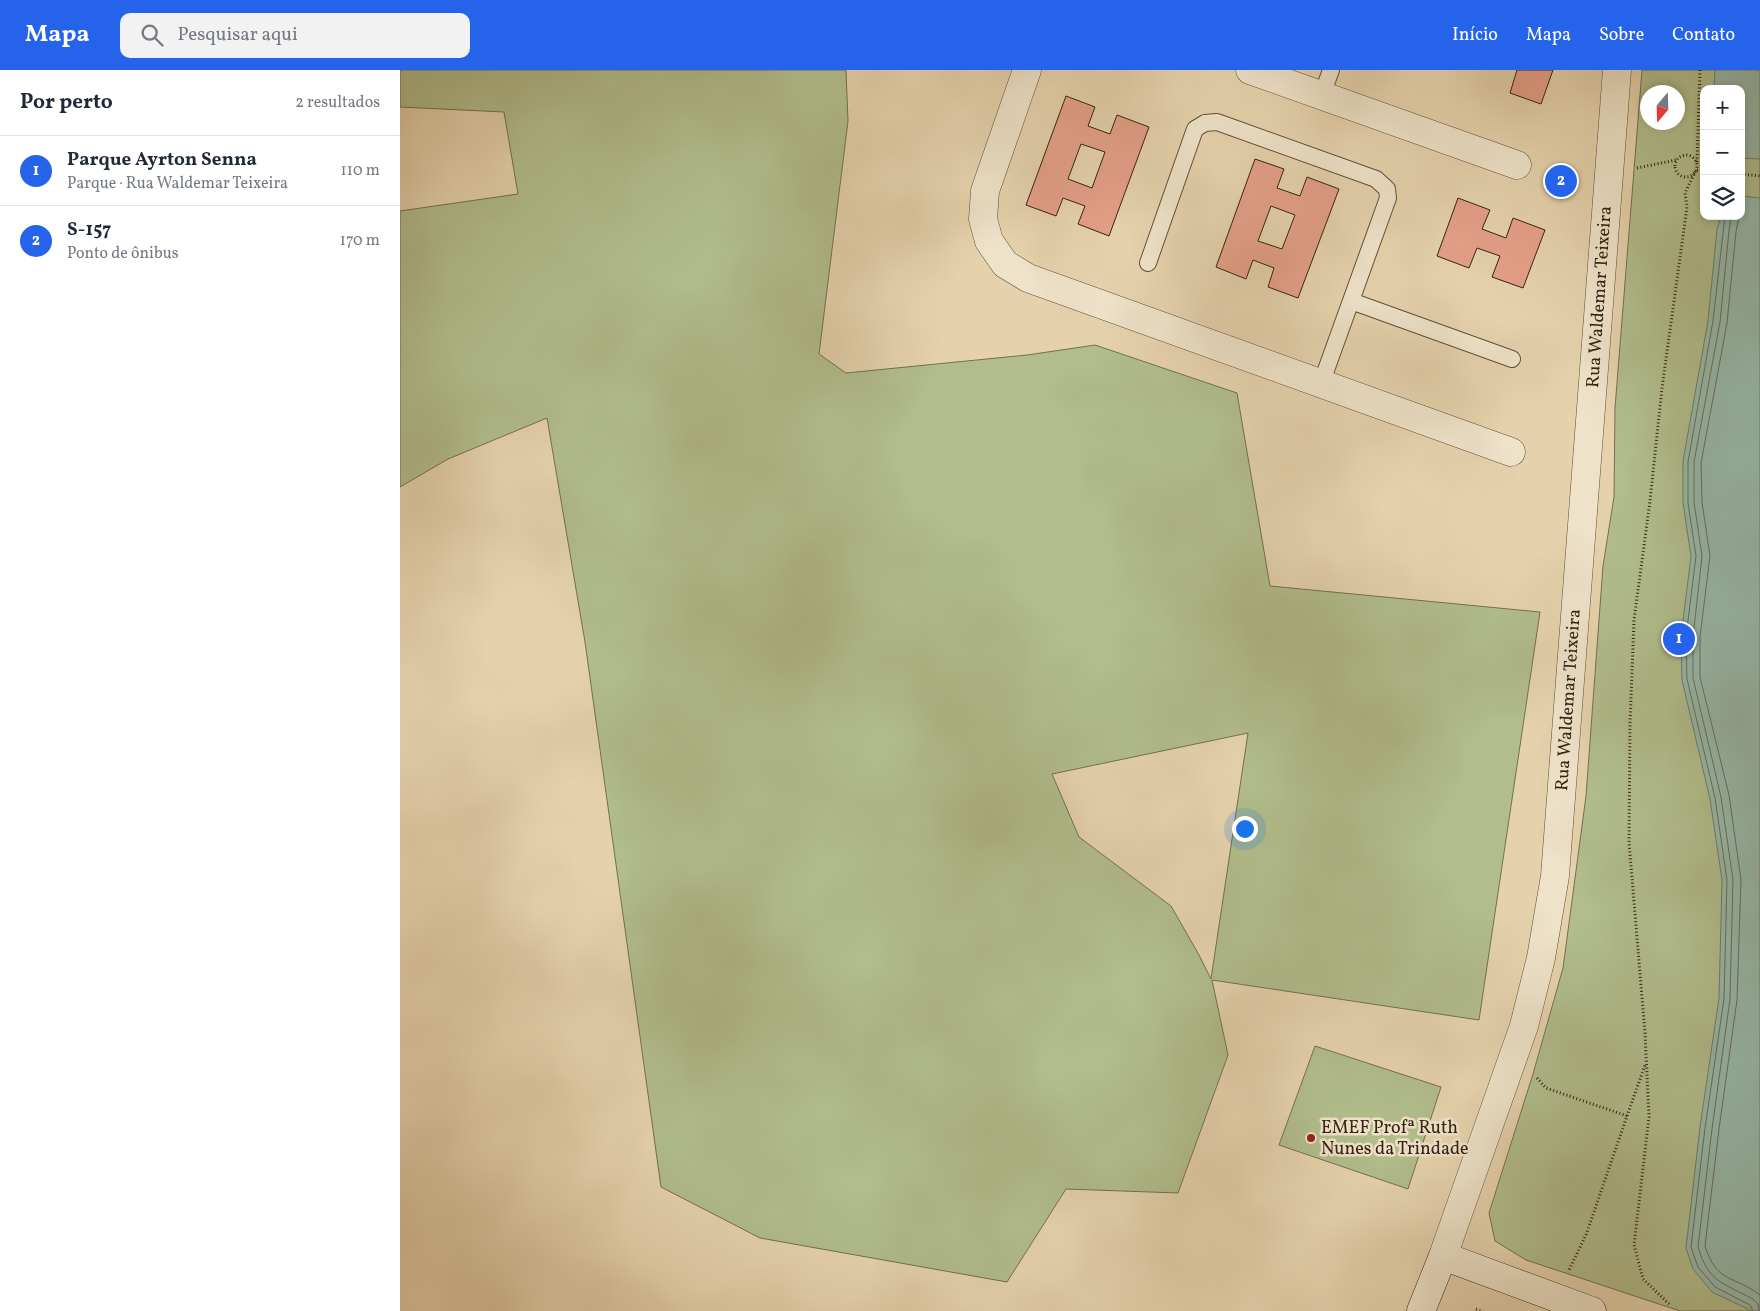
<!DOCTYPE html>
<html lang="pt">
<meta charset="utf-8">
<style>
:root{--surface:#fff;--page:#f2f2f3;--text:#1f2937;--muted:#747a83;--line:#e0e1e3;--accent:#2563eb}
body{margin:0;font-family:Vollkorn,serif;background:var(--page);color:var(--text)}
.controls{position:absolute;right:15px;top:15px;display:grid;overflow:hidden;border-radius:10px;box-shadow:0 2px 8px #0003}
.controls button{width:45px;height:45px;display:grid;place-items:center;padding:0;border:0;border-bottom:1px solid var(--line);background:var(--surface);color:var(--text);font:25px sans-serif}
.compass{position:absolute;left:1240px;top:15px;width:45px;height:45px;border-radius:50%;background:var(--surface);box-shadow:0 2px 8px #0003;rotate:199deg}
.you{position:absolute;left:844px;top:758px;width:18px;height:18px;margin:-12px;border:4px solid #fff;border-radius:50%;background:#1a73e8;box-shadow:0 0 0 8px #1a73e833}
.badge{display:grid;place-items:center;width:32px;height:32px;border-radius:50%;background:var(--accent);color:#fff;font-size:16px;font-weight:700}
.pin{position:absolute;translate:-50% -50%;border:2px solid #fff;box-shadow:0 1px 5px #0006}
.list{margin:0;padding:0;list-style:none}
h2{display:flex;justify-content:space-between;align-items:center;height:65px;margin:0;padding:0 20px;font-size:21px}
h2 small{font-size:16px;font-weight:400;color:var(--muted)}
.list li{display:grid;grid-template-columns:32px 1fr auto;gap:15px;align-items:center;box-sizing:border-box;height:70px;padding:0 20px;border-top:1px solid var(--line)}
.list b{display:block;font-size:19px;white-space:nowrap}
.list p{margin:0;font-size:16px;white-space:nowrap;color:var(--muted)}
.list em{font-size:16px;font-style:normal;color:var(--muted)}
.icon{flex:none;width:28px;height:28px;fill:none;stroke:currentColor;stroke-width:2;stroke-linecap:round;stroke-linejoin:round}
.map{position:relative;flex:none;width:1360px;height:1241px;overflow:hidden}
header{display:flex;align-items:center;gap:30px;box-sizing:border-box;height:70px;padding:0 25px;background:var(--accent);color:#fff}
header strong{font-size:24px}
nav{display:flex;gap:28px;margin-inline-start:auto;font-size:18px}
.search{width:350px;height:45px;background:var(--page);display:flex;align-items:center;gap:12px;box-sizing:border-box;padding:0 18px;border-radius:10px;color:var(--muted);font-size:19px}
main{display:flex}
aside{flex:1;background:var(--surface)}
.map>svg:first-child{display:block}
.green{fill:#b1bd8c;stroke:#737050;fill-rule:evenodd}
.water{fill:#96b8a8;stroke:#6f7c6d}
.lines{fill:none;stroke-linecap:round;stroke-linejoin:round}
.shore{stroke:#666e5e;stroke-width:1}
.building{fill:#e4a088;stroke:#352314;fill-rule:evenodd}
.service-casing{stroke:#614f3a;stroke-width:18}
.minor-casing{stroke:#614f3a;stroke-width:29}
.tertiary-casing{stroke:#614f3a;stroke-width:29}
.secondary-casing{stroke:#352314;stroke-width:29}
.path{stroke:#352314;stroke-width:3;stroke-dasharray:1 2.5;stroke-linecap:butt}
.service{stroke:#eee2c9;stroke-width:16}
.minor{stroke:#eee2c9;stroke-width:28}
.tertiary{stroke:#eee2c9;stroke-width:28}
.secondary{stroke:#eee2c9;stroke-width:28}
.poi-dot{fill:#8f2418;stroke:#eee2c9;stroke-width:2}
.labels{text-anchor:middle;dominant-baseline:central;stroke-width:5;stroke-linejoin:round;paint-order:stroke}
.street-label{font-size:18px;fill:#352314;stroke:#eee2c9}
.poi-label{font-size:18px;fill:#352314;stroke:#eee2c9;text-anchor:start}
</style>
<header>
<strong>Mapa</strong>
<div class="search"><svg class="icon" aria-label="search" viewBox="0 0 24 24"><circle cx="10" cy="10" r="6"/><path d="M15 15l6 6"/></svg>Pesquisar aqui</div>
<nav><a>Início</a><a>Mapa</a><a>Sobre</a><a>Contato</a></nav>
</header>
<main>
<aside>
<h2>Por perto<small>2 resultados</small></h2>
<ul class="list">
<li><span class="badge">1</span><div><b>Parque Ayrton Senna</b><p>Parque · Rua Waldemar Teixeira</p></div><em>110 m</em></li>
<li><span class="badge">2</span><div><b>S-157</b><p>Ponto de ônibus</p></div><em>170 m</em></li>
</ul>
</aside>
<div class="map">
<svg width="1360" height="1241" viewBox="0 0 1360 1241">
<rect width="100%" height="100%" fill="#e5d2ac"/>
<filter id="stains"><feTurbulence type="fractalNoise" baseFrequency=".004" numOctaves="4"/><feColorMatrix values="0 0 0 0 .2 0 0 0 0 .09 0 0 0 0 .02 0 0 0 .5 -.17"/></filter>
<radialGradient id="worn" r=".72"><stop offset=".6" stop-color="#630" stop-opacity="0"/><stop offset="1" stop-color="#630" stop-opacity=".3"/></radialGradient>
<path class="green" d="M 0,0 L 446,0 L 448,51 L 419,284 L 446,303 L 627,285 L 695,275 L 837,323 L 870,516 L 1140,542 L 1079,950 L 812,910 L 828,985 L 778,1123 L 666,1119 L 607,1212 L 360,1168 L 261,1117 L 185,572 L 147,348 L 48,389 L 0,417 L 0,141 L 118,124 L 104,42 L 0,37 ZM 848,663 L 811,909 L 799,885 L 771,836 L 679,767 L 652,704 Z
M 1242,0 L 1360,0 L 1360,1241 L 1280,1241 L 1126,1190 L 1095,1171 L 1089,1143 L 1133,1004 L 1163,898 L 1186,726 L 1203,496 L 1214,427 L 1215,338 ZM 1304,19 L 1341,19 L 1341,146 L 1304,146 ZM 1248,22 L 1278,22 L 1278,52 L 1248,52 Z
M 915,976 L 1041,1017 L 1008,1119 L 879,1075 Z"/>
<path class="water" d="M 1315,0 L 1360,0 L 1360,89 L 1341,88 L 1341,19 L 1314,19 Z
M 1341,126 L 1360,128 L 1360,1241 L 1352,1241 L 1312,1222 L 1293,1199 L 1286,1178 L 1300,1057 L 1319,928 L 1322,810 L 1310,729 L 1282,610 L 1281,567 L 1291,486 L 1283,433 L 1283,391 L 1308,251 L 1317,159 L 1321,146 L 1341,146 Z"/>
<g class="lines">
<path class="shore" d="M 1325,146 L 1313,251 L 1288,392 L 1288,433 L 1296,486 L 1286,567 L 1287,609 L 1315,728 L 1327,810 L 1324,929 L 1305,1058 L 1291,1177 L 1298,1197 L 1315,1217 L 1350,1235 L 1353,1241
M 1331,146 L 1329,161 L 1320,252 L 1294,392 L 1294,432 L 1302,486 L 1293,567 L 1293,608 L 1321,727 L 1333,810 L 1330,929 L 1312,1059 L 1298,1177 C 1309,1213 1323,1213 1353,1229 L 1358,1234 L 1359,1241
M 1339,146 L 1336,162 L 1327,253 L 1301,393 L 1302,432 L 1310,486 L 1300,567 L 1300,607 L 1329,725 L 1341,810 L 1337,930 L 1319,1059 L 1305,1176 C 1317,1214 1334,1205 1360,1225"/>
</g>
<path class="building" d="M 1117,0 L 1153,0 L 1141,34 L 1110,23 Z
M 666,26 L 695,37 L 688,56 L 710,64 L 717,45 L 749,57 L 709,166 L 678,154 L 685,136 L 663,128 L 656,146 L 626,135 ZM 681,74 L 705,82 L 692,118 L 668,109 Z
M 855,89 L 884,99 L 877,118 L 900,126 L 907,107 L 939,119 L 898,228 L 868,217 L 874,198 L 853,190 L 846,209 L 816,197 ZM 871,136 L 895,145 L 882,179 L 858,171 Z
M 1058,128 L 1090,140 L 1082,159 L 1106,168 L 1113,148 L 1145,160 L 1123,218 L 1092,207 L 1100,186 L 1077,178 L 1069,198 L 1037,186 Z"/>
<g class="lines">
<defs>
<path id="service" d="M 922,25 L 931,0
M 748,193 L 795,59 L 805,53 L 817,52 L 976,109 L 987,119 L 988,128 L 921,314
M 951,231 L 1112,289"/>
<path id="minor" d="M 627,0 L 585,121 L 583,149 L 589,171 L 605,194 L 628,208 L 1111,382
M 850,0 L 1117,95"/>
<path id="tertiary" d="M 1043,1186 L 1124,956 L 1141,888 L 1155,806 L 1217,0"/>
<path id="secondary" d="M 1021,1241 L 1043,1186 L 1192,1241"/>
</defs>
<use href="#service" class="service-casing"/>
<use href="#minor" class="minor-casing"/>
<use href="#tertiary" class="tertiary-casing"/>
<use href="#secondary" class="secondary-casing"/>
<path class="path" d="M1275 96a11 11 0 1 1 22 0a11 11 0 1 1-22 0Z
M 1297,92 L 1300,0
M 1237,98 L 1276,90
M 1341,104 L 1360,106
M 1137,1008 L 1146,1018 L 1227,1046 L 1186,1165 L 1168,1202
M 1227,1046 L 1245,995
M 1269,1234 L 1243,1209 L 1234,1175 L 1249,1047 L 1245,963 L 1229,772 L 1230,653 L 1234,550 L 1250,431 L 1262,318 L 1287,137 L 1285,123 L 1296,100 L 1304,101
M 1076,1239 L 1081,1241"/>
<use href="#service" class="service"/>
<use href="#minor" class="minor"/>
<use href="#tertiary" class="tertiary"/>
<use href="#secondary" class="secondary"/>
</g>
<circle class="poi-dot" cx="911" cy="1068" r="5"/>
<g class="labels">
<g class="street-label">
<text transform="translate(1200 227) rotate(-86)">Rua Waldemar Teixeira</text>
<text transform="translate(1169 630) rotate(-86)">Rua Waldemar Teixeira</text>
</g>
<g class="poi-label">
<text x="921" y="1058">EMEF Profª Ruth<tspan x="921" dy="21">Nunes da Trindade</tspan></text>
</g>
</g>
<rect width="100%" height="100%" filter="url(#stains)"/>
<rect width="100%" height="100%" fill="url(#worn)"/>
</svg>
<div class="controls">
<button>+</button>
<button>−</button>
<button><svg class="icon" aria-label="layers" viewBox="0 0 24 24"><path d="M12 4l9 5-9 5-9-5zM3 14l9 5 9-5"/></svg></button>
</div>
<svg class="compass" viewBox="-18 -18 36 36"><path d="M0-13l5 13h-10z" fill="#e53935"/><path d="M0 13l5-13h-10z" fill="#747a83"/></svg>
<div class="you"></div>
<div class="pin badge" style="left:1279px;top:569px">1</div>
<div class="pin badge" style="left:1161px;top:111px">2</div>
</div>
</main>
